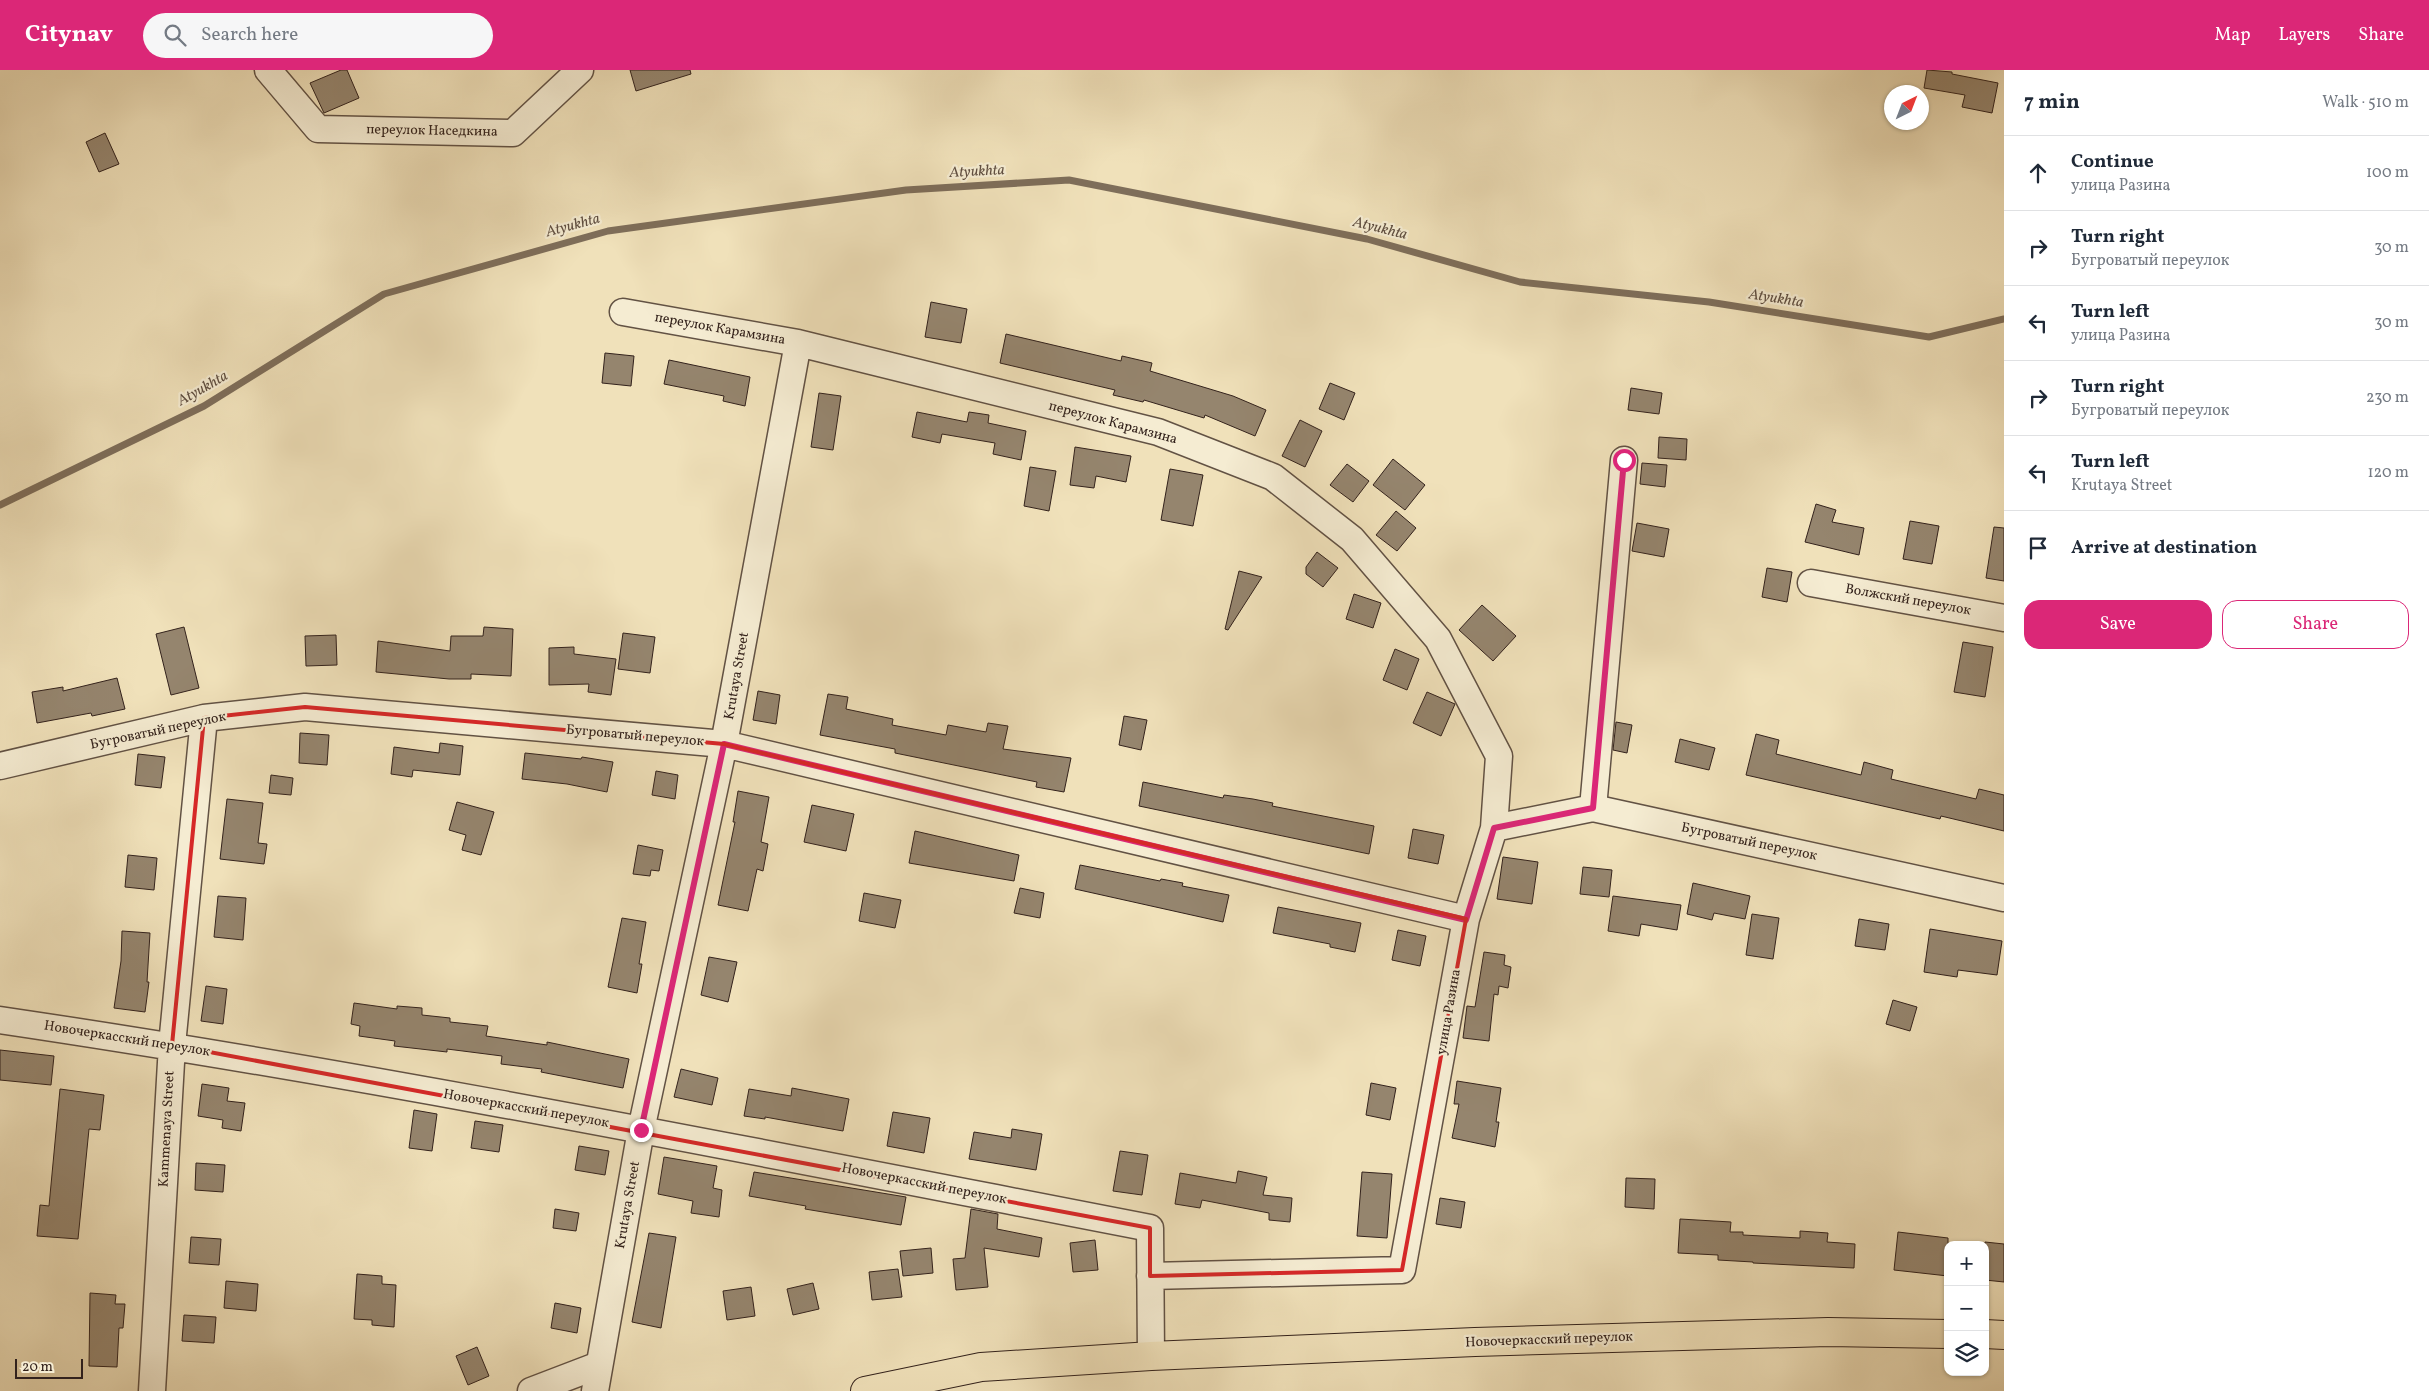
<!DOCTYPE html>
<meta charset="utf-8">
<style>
:root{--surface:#fff;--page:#f6f6f7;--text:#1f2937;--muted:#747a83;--line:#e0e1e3;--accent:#db2777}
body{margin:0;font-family:Vollkorn,serif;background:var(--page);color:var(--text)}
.controls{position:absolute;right:15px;bottom:15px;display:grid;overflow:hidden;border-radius:10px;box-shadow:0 1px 4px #0004}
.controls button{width:45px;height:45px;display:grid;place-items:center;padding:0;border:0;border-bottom:1px solid var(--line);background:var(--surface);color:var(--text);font:25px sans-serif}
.compass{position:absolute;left:1884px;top:15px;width:45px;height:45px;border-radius:50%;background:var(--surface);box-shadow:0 1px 4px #0004;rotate:42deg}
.scale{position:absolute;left:15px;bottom:12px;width:68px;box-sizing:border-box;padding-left:5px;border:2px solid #33221c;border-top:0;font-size:14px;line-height:18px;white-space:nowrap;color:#33221c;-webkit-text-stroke:4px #f5ecd2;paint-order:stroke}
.stop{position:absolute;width:15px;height:15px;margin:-11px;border:4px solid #db2777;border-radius:50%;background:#fff}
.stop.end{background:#db2777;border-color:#fff;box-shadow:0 1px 5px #0008}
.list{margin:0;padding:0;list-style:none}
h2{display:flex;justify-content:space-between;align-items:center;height:65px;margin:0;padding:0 20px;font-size:21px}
h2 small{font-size:16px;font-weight:400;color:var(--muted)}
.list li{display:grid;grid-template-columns:32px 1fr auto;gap:15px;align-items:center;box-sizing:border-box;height:75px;padding:0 20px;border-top:1px solid var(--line)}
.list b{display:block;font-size:19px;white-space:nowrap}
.list p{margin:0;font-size:16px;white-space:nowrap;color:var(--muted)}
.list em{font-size:16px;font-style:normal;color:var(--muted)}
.actions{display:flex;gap:10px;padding:15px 20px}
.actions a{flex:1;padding:11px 0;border:1px solid var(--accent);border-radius:15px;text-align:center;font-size:18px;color:var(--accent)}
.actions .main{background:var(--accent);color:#fff}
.icon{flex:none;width:28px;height:28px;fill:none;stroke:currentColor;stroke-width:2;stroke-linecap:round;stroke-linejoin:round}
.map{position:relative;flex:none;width:2004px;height:1321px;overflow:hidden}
header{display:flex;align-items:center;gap:30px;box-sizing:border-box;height:70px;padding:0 25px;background:var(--accent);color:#fff}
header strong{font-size:24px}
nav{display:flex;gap:28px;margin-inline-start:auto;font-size:18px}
.search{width:350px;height:45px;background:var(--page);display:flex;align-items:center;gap:12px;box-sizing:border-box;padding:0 18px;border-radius:28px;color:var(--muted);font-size:19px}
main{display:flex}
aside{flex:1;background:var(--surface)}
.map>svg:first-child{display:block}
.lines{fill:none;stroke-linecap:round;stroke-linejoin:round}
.stream{stroke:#7e6e5a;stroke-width:7}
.building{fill:#95856e;stroke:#33221c}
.minor-casing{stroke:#625244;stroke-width:29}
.major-casing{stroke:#33221c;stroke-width:30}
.minor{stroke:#f5ecd2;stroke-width:26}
.major{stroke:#f0e1ba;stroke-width:28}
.route{stroke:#db2777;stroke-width:6}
.marked{fill:none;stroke:#d62828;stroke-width:4;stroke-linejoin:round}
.labels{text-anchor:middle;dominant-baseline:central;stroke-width:4.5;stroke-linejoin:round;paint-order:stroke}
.street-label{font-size:14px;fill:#33221c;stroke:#f5ecd2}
.water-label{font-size:15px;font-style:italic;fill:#5f4e40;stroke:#f5ecd2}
</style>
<header>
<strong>Citynav</strong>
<div class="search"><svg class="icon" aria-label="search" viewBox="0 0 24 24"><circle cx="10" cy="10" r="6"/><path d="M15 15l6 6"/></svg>Search here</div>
<nav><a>Map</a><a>Layers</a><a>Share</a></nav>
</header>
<main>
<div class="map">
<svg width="2004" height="1321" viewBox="0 0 2004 1321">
<rect width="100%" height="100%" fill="#f0e1ba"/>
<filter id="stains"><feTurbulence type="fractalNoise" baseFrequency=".004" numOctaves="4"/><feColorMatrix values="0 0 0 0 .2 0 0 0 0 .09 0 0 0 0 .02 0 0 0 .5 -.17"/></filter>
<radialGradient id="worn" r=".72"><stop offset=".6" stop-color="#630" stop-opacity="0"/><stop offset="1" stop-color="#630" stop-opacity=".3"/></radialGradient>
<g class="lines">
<path class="stream" d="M 0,435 L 204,336 L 384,224 L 608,161 L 906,120 L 1069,110 L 1367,169 L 1520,212 L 1709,232 L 1929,267 L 2004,249"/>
</g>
<path class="building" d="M 341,0 L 347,0 L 359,28 L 324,43 L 310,13 Z
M 630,0 L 690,0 L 691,4 L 636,21 Z
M 1927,0 L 1952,2 L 1952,4 L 1998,13 L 1992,43 L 1962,37 L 1965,25 L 1924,18 Z
M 105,63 L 119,94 L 99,102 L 86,72 Z
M 931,232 L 967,239 L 961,273 L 925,267 Z
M 1006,264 L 1121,291 L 1122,286 L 1152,293 L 1150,301 L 1233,326 L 1266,340 L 1255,366 L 1205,345 L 1204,348 L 1144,330 L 1143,332 L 1113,325 L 1115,320 L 1000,293 Z
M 605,283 L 634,286 L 631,316 L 602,313 Z
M 669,290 L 750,307 L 745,336 L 723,331 L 724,326 L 664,314 Z
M 1330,313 L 1355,323 L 1344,350 L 1319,339 Z
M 1631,318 L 1662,323 L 1659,344 L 1628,340 Z
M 819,323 L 841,326 L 833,380 L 811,377 Z
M 917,342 L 967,352 L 969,342 L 989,345 L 988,353 L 1026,361 L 1021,390 L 993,384 L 995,373 L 942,364 L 940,373 L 912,367 Z
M 1300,350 L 1322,361 L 1305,397 L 1282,386 Z
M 1659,367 L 1687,369 L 1686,390 L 1658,388 Z
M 1075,377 L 1131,386 L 1126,412 L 1096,406 L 1094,418 L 1070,415 Z
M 1393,389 L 1425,415 L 1405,440 L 1373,415 Z
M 1642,393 L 1667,395 L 1665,417 L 1640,414 Z
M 1347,394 L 1369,411 L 1353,432 L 1330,415 Z
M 1030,397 L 1056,401 L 1049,441 L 1024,436 Z
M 1170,399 L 1203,405 L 1193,456 L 1161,450 Z
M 1816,434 L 1836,440 L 1832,452 L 1864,458 L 1859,485 L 1805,472 Z
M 1396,441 L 1416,458 L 1397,481 L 1376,465 Z
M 1910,451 L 1939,456 L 1932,494 L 1903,489 Z
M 1637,453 L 1669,459 L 1664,487 L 1632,481 Z
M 1994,457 L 2004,458 L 2004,511 L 1986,508 Z
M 1317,482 L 1338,498 L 1323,517 L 1306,504 L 1306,497 Z
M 1767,498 L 1792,502 L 1787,532 L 1762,527 Z
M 1239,501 L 1262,507 L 1228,560 L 1225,559 Z
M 1354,524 L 1381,533 L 1373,558 L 1346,549 Z
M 1482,535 L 1516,566 L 1493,591 L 1459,560 Z
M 184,557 L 199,618 L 171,625 L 156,564 Z
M 484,557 L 513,559 L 511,606 L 471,604 L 471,609 L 449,609 L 376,602 L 378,571 L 450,581 L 451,566 L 483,566 Z
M 623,563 L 655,567 L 650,603 L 618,599 Z
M 336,565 L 337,595 L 306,596 L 305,566 Z
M 1963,572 L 1993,577 L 1985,627 L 1954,622 Z
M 574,577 L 574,584 L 616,589 L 611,625 L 588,622 L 589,614 L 549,615 L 549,578 Z
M 1395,579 L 1419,589 L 1407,620 L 1383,610 Z
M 117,608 L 125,639 L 92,646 L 91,643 L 37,653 L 32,622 L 63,617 L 63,621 Z
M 758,621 L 780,625 L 776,654 L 753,650 Z
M 1427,622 L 1455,634 L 1441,666 L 1413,653 Z
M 828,624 L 848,627 L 846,639 L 893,649 L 892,655 L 946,665 L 948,655 L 986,662 L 988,653 L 1008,656 L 1003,679 L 1071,688 L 1064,722 L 1036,717 L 1037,712 L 895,683 L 895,679 L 820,665 Z
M 1124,646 L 1147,650 L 1141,680 L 1119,675 Z
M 1616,652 L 1632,655 L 1627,683 L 1613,680 Z
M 300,663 L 329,665 L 327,695 L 299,693 Z
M 1756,664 L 1779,670 L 1776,684 L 1861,705 L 1864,692 L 1893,700 L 1891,709 L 1976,729 L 1979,719 L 2004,725 L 2004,761 L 1941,746 L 1940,749 L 1746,705 Z
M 1680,669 L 1715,678 L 1709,700 L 1675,692 Z
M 440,673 L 463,676 L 460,705 L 413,700 L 412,707 L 391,704 L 394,677 L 439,683 Z
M 525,683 L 581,689 L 582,687 L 613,692 L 607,722 L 567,714 L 522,709 Z
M 138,684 L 165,687 L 161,718 L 135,715 Z
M 656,701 L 678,705 L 675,729 L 652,725 Z
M 271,705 L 293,708 L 291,725 L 269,723 Z
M 1143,712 L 1223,728 L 1224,725 L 1253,729 L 1273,733 L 1272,736 L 1374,756 L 1369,784 L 1139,736 Z
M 738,721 L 769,727 L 761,772 L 768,774 L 763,801 L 757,799 L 748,841 L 718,835 L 735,752 L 733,752 Z
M 227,729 L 263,733 L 258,773 L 267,774 L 264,794 L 220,789 Z
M 457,732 L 494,742 L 481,785 L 462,780 L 466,765 L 449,760 Z
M 812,735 L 854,744 L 846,781 L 804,772 Z
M 1413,759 L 1444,765 L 1438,794 L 1408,788 Z
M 915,761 L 1019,785 L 1014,811 L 909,793 Z
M 638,775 L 663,780 L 659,801 L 651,800 L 650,806 L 633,804 Z
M 128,785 L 157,788 L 154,820 L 125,817 Z
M 1503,787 L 1538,792 L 1532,834 L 1497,829 Z
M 1080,795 L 1160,811 L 1161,809 L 1183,813 L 1182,816 L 1229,825 L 1223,852 L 1075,819 Z
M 1583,797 L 1612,800 L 1609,827 L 1580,824 Z
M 1693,813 L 1750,826 L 1745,849 L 1714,843 L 1712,850 L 1687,844 Z
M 1020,818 L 1044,823 L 1040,848 L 1014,843 Z
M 864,823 L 901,830 L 895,858 L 859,851 Z
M 218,826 L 246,828 L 243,870 L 214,867 Z
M 1613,826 L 1681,835 L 1677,860 L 1641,854 L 1639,866 L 1608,861 Z
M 1278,837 L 1361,853 L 1355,882 L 1330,877 L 1330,874 L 1273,863 Z
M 1752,844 L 1779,848 L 1773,889 L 1746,885 Z
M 622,848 L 646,852 L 639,894 L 642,894 L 637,923 L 608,917 Z
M 1859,849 L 1889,854 L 1885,880 L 1855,876 Z
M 1930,859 L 2002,871 L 1997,905 L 1958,900 L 1957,907 L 1924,902 Z
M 1398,860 L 1426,866 L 1420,896 L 1392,890 Z
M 122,861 L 150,863 L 147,912 L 149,912 L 145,942 L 114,938 L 121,891 Z
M 1484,882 L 1505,885 L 1504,895 L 1511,897 L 1508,918 L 1499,916 L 1498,925 L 1494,924 L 1489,971 L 1463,968 L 1467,936 L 1475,937 Z
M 709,887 L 737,892 L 728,932 L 701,925 Z
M 206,916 L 227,919 L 223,954 L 201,951 Z
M 1893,930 L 1917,937 L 1910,961 L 1886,954 Z
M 354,933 L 397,939 L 397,936 L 422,938 L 422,945 L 450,948 L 450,952 L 488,956 L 486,966 L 547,975 L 547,972 L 629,989 L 623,1018 L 541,1002 L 542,999 L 501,994 L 502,986 L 447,979 L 447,982 L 394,976 L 395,971 L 359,966 L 360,956 L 351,954 Z
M 0,980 L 54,986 L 51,1015 L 0,1010 Z
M 681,999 L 718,1008 L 712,1035 L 674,1027 Z
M 1457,1011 L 1501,1018 L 1496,1052 L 1499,1052 L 1495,1077 L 1452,1068 L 1459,1034 L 1454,1034 Z
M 1371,1013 L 1396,1018 L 1390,1050 L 1366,1045 Z
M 202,1014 L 229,1018 L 227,1031 L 245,1033 L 241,1061 L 222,1058 L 223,1050 L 198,1046 Z
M 792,1018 L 849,1029 L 843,1061 L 765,1047 L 765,1049 L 744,1046 L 749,1019 L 791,1026 Z
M 60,1019 L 104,1025 L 100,1060 L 89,1059 L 78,1169 L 37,1166 L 40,1135 L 49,1136 Z
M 414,1040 L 437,1044 L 432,1081 L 409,1078 Z
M 893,1042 L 930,1048 L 924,1083 L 887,1076 Z
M 475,1051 L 503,1055 L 499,1082 L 471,1078 Z
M 1012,1059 L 1042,1064 L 1036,1100 L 969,1089 L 974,1062 L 1011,1068 Z
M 579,1076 L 609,1081 L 605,1105 L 575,1100 Z
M 1120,1081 L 1148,1085 L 1142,1125 L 1113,1121 Z
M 664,1087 L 717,1096 L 713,1118 L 722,1120 L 719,1147 L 691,1143 L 693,1131 L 658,1124 Z
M 196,1093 L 225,1095 L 223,1122 L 195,1120 Z
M 1238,1101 L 1267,1107 L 1263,1125 L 1292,1128 L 1290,1152 L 1269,1150 L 1269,1143 L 1202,1130 L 1200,1138 L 1175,1134 L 1180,1103 L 1236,1113 Z
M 754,1102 L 906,1127 L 901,1155 L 805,1139 L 806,1136 L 749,1126 Z
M 1362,1102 L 1392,1104 L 1387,1168 L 1357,1166 Z
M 1626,1108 L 1655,1109 L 1654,1139 L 1625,1137 Z
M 1440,1128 L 1465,1132 L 1461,1158 L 1436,1154 Z
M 555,1139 L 579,1143 L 576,1161 L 553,1158 Z
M 971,1139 L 998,1144 L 997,1159 L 1042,1168 L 1039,1187 L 984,1178 L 988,1217 L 956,1220 L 953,1189 L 965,1188 Z
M 1680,1149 L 1731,1152 L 1730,1162 L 1743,1162 L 1743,1165 L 1800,1168 L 1800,1161 L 1828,1163 L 1827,1172 L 1855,1174 L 1854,1198 L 1753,1193 L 1753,1192 L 1718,1190 L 1718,1185 L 1678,1183 Z
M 1898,1162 L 1948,1168 L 1948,1206 L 1894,1200 Z
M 649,1163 L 676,1167 L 661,1258 L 632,1252 Z
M 191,1167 L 221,1169 L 219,1195 L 189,1193 Z
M 1095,1170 L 1098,1200 L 1073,1202 L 1070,1173 Z
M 1985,1172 L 2004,1174 L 2004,1212 L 1985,1210 Z
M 931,1178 L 933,1203 L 903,1206 L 900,1181 Z
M 898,1199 L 902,1227 L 872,1230 L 869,1202 Z
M 357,1204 L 382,1206 L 382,1214 L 396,1215 L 394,1257 L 372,1255 L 372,1250 L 354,1249 Z
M 226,1211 L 258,1214 L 256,1241 L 224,1238 Z
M 813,1213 L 819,1239 L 793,1245 L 787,1219 Z
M 751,1217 L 755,1246 L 727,1250 L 723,1221 Z
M 90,1223 L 116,1225 L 115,1234 L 125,1234 L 123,1258 L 119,1258 L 117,1297 L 89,1296 Z
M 555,1233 L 581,1238 L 577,1263 L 551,1258 Z
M 184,1245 L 216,1247 L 214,1273 L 182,1271 Z
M 477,1277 L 489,1306 L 468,1315 L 456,1286 Z"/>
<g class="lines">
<defs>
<path id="minor" d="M 268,0 L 318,59 L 513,63 L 580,0
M 623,242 L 798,273 L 1158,362 L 1273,407 L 1352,469 L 1438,569 L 1499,686 L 1494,758 L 1466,849 L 1402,1200 L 1150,1206
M 1811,513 L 2004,548
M 0,696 L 204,648 L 305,637 L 724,674 L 1466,849
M 1593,738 L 1624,390
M 1494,758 L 1593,738 L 2004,828
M 0,950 C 385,1007 767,1084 1150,1158 L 1151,1286
M 152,1321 L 172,975 L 204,648
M 531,1321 L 599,1295
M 595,1321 L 641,1060 L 724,674 L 798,273"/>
<path id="major" d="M 1985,1264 L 2004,1265
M 865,1321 L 981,1297 L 1151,1286 L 1475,1272 L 1828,1262 L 1948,1264"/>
</defs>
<use href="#minor" class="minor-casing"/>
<use href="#major" class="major-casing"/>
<use href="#minor" class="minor"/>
<use href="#major" class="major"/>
</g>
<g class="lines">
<path class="route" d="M 641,1060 L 724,674 L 1466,850 L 1494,758 L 1593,738 L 1624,390"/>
</g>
<path class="marked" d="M 305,637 L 724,674 L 1466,849 L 1402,1200 L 1150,1206 L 1150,1158 L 172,975 L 204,648 Z"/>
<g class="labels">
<g class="street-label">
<text transform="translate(432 61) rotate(1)">переулок Наседкина</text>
<text transform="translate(720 259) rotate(10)">переулок Карамзина</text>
<text transform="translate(1113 353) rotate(15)">переулок Карамзина</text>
<text transform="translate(1908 530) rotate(10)">Волжский переулок</text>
<text transform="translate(737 606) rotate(-80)">Krutaya Street</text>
<text transform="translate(158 661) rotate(-12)">Бугроватый переулок</text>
<text transform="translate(635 666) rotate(5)">Бугроватый переулок</text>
<text transform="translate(1749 772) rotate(12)">Бугроватый переулок</text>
<text transform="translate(1449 942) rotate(-80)">улица Разина</text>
<text transform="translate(127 969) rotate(9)">Новочеркасский переулок</text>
<text transform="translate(526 1039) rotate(10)">Новочеркасский переулок</text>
<text transform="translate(167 1059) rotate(-87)">Kammenaya Street</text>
<text transform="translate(924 1114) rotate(11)">Новочеркасский переулок</text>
<text transform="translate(628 1135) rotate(-80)">Krutaya Street</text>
<text transform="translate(1549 1270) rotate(-2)">Новочеркасский переулок</text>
</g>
<g class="water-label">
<text transform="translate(977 102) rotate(-3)">Atyukhta</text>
<text transform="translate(573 156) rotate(-15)">Atyukhta</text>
<text transform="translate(1380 159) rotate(14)">Atyukhta</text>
<text transform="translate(1776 229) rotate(9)">Atyukhta</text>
<text transform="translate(203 319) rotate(-30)">Atyukhta</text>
</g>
</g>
<rect width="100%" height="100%" filter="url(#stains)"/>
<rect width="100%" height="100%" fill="url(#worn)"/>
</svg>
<div class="controls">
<button>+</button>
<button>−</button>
<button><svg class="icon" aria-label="layers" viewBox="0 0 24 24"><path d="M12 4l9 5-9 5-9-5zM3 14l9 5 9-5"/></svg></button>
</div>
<svg class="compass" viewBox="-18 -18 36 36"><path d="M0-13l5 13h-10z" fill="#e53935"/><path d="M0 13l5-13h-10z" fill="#747a83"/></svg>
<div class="scale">20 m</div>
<div class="stop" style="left:1624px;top:390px"></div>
<div class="stop end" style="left:641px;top:1060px"></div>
</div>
<aside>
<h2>7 min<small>Walk · 510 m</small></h2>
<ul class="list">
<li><svg class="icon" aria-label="ahead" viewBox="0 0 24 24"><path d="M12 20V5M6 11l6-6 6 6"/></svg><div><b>Continue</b><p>улица Разина</p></div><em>100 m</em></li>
<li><svg class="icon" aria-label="right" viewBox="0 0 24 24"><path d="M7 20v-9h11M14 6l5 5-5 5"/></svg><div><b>Turn right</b><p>Бугроватый переулок</p></div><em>30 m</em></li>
<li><svg class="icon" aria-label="left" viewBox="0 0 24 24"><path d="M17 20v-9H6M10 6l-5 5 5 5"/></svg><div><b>Turn left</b><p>улица Разина</p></div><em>30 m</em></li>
<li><svg class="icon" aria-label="right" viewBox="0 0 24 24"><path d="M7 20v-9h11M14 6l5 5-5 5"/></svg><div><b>Turn right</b><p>Бугроватый переулок</p></div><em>230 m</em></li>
<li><svg class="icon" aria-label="left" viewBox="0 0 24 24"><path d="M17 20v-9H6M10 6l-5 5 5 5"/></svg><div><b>Turn left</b><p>Krutaya Street</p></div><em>120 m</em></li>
<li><svg class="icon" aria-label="arrive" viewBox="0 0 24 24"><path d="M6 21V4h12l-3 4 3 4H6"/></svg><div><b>Arrive at destination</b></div></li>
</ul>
<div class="actions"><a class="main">Save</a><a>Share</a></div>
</aside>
</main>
